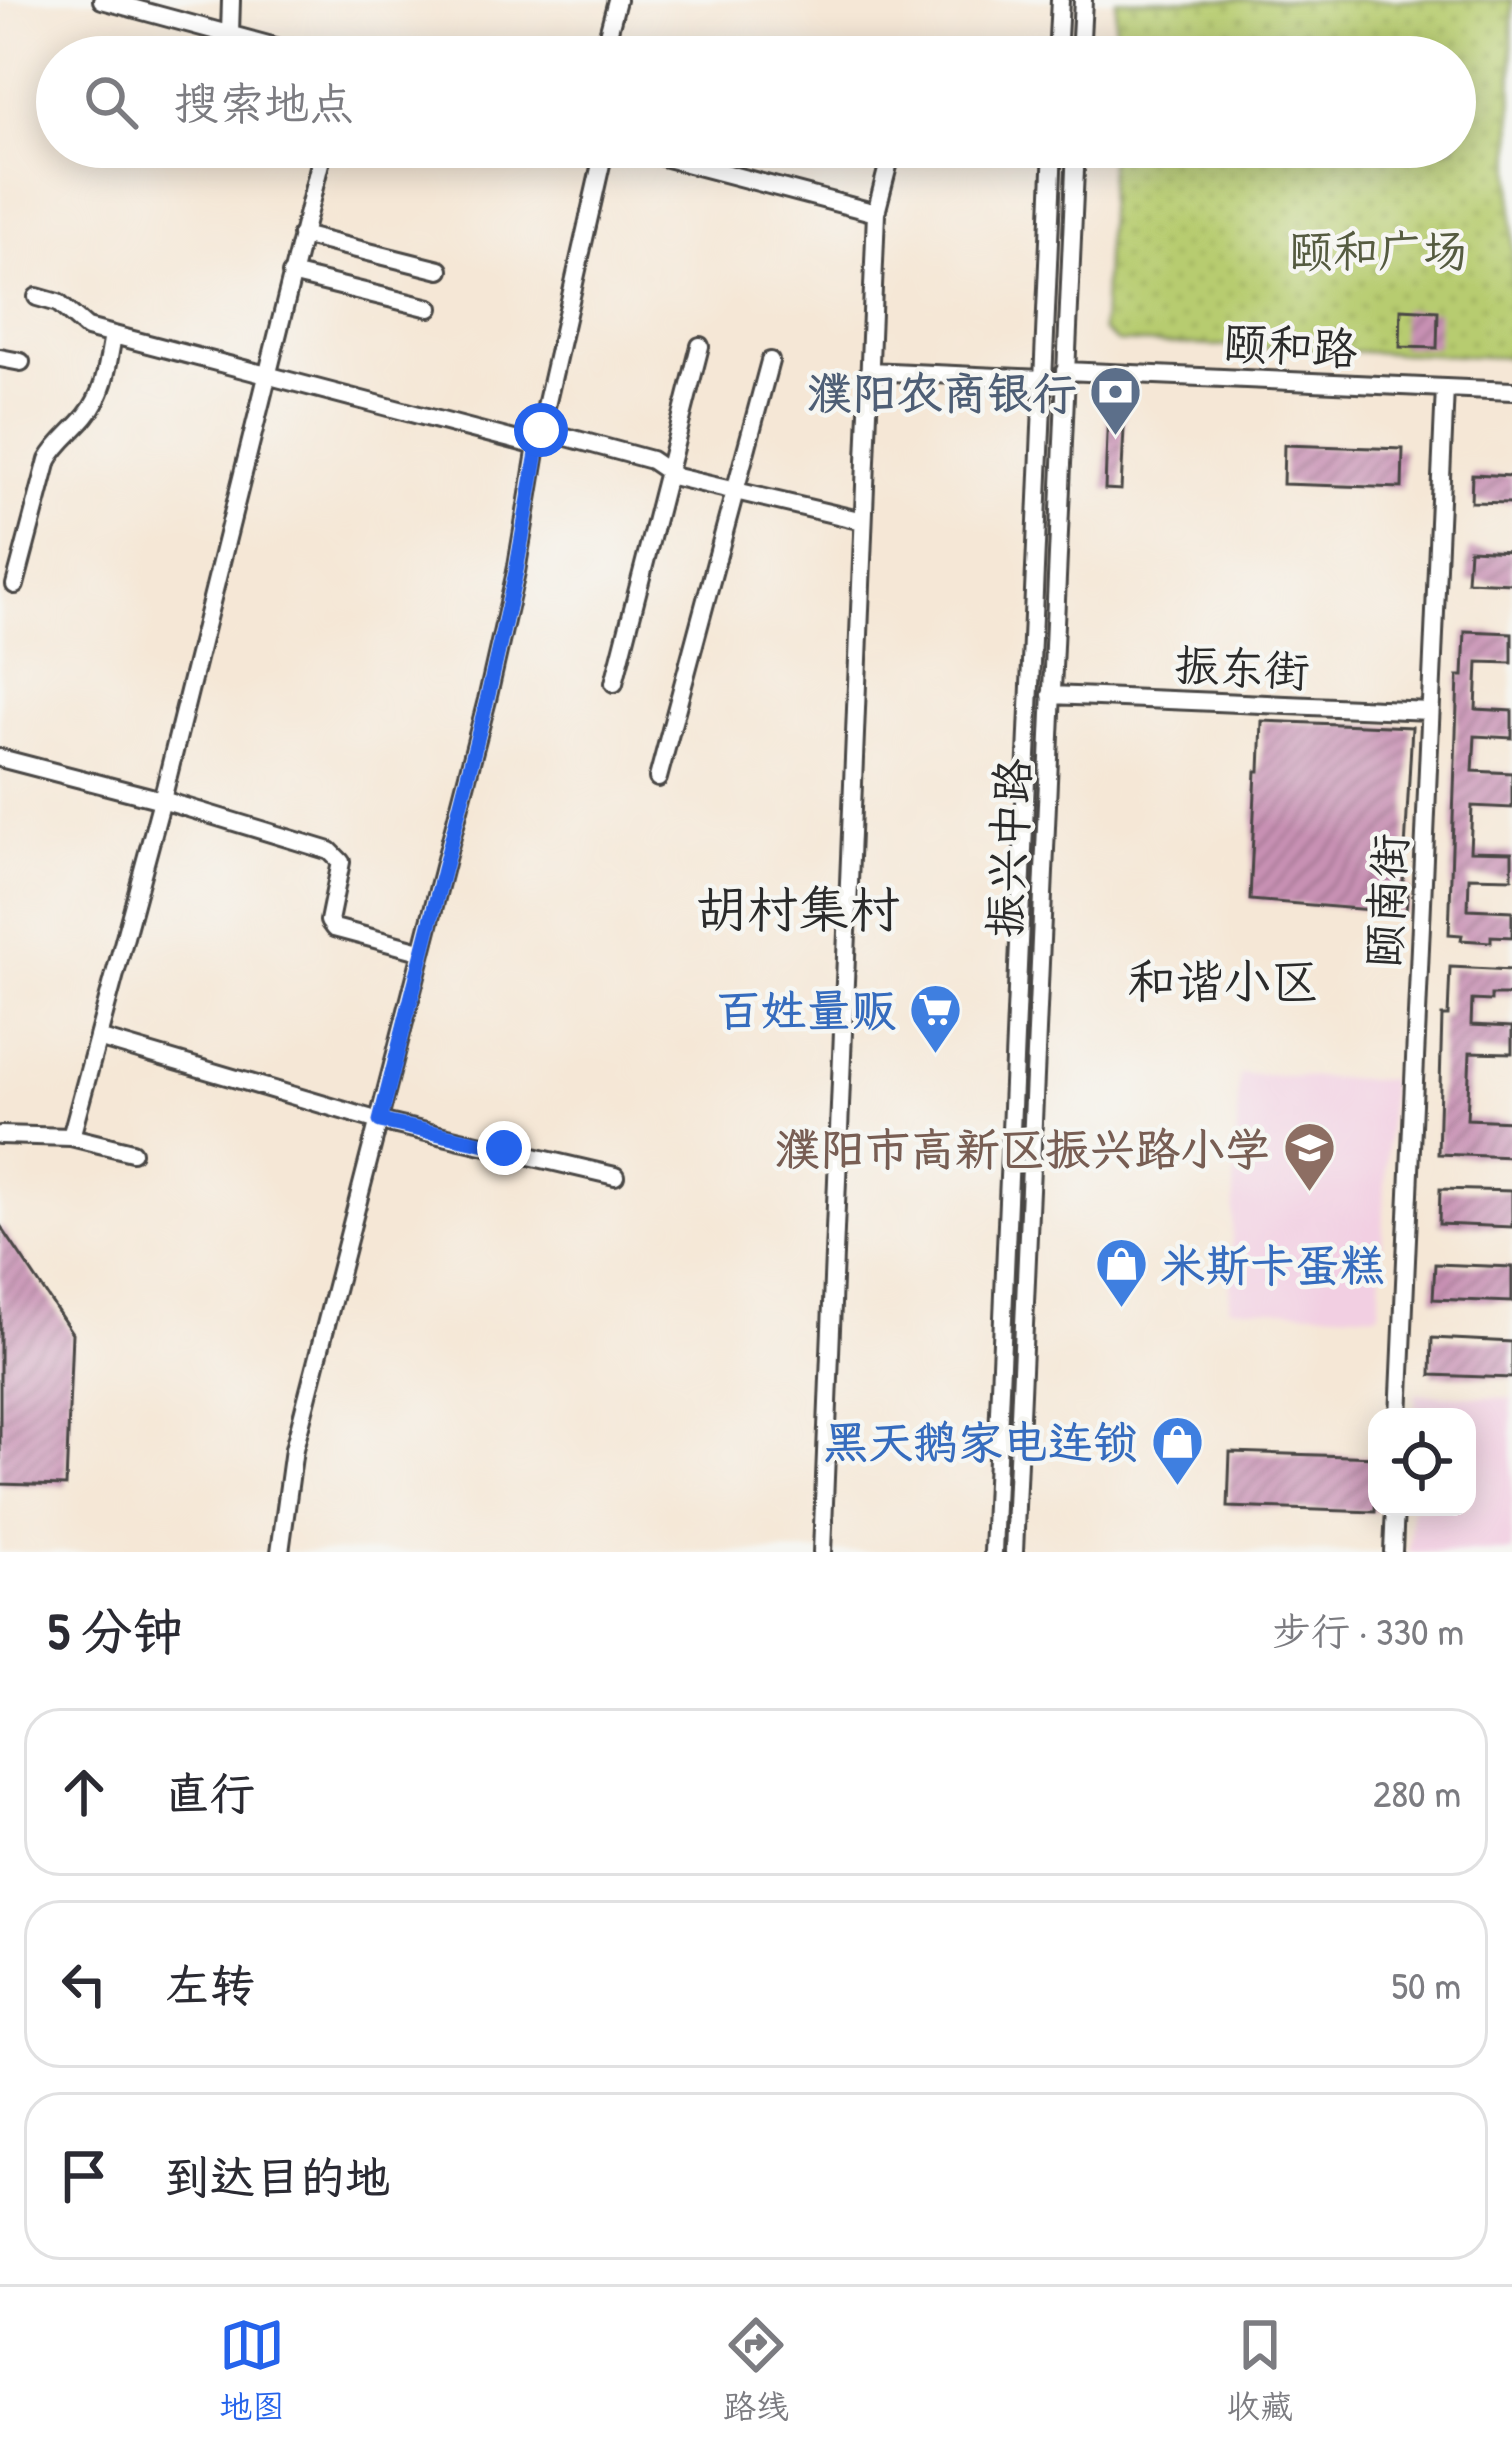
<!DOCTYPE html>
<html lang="zh">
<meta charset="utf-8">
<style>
:root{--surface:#fff;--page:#f2f2f3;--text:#2b2b33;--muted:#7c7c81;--line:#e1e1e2;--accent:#2563eb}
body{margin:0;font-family:"Patrick Hand","LXGW WenKai TC",sans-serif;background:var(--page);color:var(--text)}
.controls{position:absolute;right:36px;bottom:36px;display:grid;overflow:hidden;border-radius:24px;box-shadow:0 6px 30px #0003}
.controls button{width:108px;height:108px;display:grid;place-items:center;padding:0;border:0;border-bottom:3px solid var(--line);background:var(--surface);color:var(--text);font:60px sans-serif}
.stop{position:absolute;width:36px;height:36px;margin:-27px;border:9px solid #2563eb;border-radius:50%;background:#fff}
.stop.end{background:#2563eb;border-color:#fff;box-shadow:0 3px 12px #0008}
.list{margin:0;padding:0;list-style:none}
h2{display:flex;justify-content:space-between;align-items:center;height:156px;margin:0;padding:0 48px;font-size:51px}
h2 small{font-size:39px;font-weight:400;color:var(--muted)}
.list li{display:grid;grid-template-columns:78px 1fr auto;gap:36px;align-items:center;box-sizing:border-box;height:168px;margin:0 24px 24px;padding:0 24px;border:3px solid var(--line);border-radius:36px}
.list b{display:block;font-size:45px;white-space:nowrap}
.list em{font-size:39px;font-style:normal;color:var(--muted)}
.icon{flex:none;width:66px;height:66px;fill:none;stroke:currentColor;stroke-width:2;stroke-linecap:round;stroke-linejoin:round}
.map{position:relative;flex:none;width:1512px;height:1552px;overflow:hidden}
.search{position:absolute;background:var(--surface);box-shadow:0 6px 30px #0003;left:36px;right:36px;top:36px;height:132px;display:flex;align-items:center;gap:30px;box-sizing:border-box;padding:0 42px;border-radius:66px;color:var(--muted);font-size:45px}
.sheet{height:732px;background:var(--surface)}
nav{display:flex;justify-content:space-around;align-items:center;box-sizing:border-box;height:168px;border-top:3px solid var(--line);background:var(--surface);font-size:33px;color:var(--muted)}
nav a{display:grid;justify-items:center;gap:6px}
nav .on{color:var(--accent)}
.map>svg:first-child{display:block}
.built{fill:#f2cfe2}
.park{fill:url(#park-dots);stroke:#717c4e;stroke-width:3}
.building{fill:url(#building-hatch)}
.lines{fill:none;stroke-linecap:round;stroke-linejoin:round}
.minor-casing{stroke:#494745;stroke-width:22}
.minor{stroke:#fff;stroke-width:16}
.route{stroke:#2563eb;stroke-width:15}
.labels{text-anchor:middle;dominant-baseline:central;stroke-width:9;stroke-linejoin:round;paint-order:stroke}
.park-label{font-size:45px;fill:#555b40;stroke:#f6f6f2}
.street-label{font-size:45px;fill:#2b2b2b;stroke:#f6f6f2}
.service-label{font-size:45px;font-weight:bold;fill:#4e5e75;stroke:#f6f6f2;text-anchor:end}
.shop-label{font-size:45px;font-weight:bold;fill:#366cbe;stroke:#f6f6f2;text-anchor:end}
.education-label{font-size:45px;font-weight:bold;fill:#785e54;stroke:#f6f6f2;text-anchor:end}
.neighbourhood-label{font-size:48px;fill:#2b2b2b;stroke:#f6f6f2}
.quarter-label{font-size:51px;fill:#2b2b2b;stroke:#f6f6f2}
</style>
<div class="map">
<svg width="1512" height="1552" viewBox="0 0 1512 1552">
<defs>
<pattern id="park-dots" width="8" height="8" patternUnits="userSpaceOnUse" patternTransform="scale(3)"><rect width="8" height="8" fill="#b7cc70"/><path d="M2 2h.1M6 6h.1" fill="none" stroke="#9eaf61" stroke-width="1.8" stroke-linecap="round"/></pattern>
<pattern id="building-hatch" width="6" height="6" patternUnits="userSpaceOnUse" patternTransform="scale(3)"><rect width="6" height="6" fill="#c891b4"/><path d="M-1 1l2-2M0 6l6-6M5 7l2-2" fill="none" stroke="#a37793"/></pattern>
</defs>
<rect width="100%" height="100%" fill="#f6f6f2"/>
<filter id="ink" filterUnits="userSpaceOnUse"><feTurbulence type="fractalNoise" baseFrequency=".00833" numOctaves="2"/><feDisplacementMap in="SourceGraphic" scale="24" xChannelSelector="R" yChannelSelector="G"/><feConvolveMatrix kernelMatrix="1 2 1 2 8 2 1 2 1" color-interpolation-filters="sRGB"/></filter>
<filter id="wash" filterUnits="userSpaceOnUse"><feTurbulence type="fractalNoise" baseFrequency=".004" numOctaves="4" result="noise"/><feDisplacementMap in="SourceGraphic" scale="48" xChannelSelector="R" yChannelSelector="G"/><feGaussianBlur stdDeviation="2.7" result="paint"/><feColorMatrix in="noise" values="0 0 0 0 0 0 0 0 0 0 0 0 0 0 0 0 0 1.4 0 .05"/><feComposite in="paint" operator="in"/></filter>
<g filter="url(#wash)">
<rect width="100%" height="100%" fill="#f5e7d6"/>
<path class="built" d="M 1239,1074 L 1390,1080 L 1379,1314 L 1229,1307 Z
M 1416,1394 L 1512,1398 L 1512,1552 L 1409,1552 L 1411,1507 L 1467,1507 L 1467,1417 L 1415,1417 Z"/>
<path class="park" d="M 1116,0 L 1512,0 L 1512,358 L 1117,342 L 1102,330 L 1110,147 L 1455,147 L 1455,57 L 1114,57 Z"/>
<g id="blocks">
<path class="building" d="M 1401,309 L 1438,311 L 1437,348 L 1400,347 Z
M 1108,408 L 1125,408 L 1121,490 L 1105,489 Z
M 1284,445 L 1403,449 L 1402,488 L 1283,484 Z
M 1472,474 L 1512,476 L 1512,503 L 1471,502 Z
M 1469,549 L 1512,551 L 1512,583 L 1467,581 Z
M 1465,631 L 1512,633 L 1512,663 L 1478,662 L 1476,709 L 1512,711 L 1512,738 L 1475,736 L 1473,771 L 1512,773 L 1512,808 L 1472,806 L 1470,851 L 1512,852 L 1512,878 L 1469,877 L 1468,909 L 1512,911 L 1512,937 L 1491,936 L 1491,942 L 1461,940 L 1462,935 L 1449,934 L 1458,676 L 1463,676 Z
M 1262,721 L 1412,727 L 1403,884 L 1408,884 L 1406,913 L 1250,900 L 1256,771 L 1260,771 Z
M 1450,967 L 1512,970 L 1512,995 L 1491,995 L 1491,1001 L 1472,1000 L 1471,1025 L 1512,1027 L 1512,1053 L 1470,1052 L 1467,1119 L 1512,1121 L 1512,1157 L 1438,1154 L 1442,1016 L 1448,1016 Z
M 1440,1189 L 1512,1191 L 1512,1227 L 1439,1224 Z
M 0,1225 L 72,1333 L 66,1486 L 0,1484 Z
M 1435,1264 L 1512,1267 L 1512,1302 L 1433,1299 Z
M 1432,1338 L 1512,1342 L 1512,1378 L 1431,1375 Z
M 1230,1452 L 1377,1457 L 1375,1512 L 1228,1507 Z"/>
</g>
</g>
<g filter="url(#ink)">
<use href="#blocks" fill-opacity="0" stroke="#494745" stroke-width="3"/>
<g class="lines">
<defs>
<path id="minor" d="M 102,0 L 313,57
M 230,33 L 231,0
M 602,57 L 617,0
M 1057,57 L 1060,0
M 1080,57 L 1083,0
M 625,147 L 876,213
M 301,235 L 440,270
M 291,274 L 430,308
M 37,297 L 58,303 L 87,328 L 537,446
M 0,358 L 21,362
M 869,371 L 1043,379
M 1065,371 L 1512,391
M 541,430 L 651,460 L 676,477 L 863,521
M 15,585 L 48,460 C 58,442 73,432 86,416 C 105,393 108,363 113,335
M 614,683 L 700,346
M 1051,695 L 1430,711
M 0,758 L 162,800 L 330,851 L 341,862 L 329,921 L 334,928 L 420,951
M 658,778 L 770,361
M 98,1038 L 379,1121 L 615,1176
M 0,1135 L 71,1137
M 132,1152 L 71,1137 L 162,800 L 324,147
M 1399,1417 L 1445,388
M 280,1552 L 294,1449 L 487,700 L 516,572 L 537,446 L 601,164 L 601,147
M 822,1552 L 876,213 L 890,158 L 847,147
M 993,1552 L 1053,147
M 1014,1552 L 1076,147
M 1393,1552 L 1395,1507"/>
</defs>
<use href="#minor" class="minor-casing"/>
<use href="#minor" class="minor"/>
</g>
</g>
<g class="lines" filter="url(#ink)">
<path class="route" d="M 504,1148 L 380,1121 L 487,700 L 516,572 L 541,430"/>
</g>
<defs>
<symbol id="bank-pin" viewBox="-11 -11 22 30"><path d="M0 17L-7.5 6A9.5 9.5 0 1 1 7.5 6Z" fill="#5c6f8a" stroke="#f6f6f2"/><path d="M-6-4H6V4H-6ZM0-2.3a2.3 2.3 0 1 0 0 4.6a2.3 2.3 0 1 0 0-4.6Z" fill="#fff"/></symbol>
<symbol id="supermarket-pin" viewBox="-11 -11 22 30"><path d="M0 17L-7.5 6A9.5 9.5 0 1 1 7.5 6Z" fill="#3f7fe0" stroke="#f6f6f2"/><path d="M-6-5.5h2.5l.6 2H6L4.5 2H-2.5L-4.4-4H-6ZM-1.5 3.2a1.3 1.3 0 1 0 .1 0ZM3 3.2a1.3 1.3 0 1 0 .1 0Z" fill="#fff"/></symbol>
<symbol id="school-pin" viewBox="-11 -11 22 30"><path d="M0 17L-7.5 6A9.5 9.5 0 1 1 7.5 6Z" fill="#8d6e63" stroke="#f6f6f2"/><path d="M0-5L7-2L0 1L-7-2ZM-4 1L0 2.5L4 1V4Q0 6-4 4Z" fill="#fff"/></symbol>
<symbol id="shop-pin" viewBox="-11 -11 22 30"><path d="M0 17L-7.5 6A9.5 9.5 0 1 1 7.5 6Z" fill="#3f7fe0" stroke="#f6f6f2"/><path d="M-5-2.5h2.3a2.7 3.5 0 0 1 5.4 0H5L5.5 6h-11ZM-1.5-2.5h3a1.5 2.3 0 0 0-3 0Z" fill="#fff"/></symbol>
</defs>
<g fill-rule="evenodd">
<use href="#bank-pin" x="1086" y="362" width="59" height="81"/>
<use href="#supermarket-pin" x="906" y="980" width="59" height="81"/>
<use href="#school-pin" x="1280" y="1118" width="59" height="81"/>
<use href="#shop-pin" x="1092" y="1234" width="59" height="81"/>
<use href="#shop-pin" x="1148" y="1412" width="59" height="81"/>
</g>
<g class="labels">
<g class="park-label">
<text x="1378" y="250">颐和广场</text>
</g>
<g class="street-label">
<text transform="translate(1290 345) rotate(3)">颐和路</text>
<text transform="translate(1242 667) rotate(3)">振东街</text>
<text transform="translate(1008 848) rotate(-87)">振兴中路</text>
<text transform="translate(1386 901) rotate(-87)">颐南街</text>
</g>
<g class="service-label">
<text x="1077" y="392">濮阳农商银行</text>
</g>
<g class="shop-label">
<text x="896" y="1009">百姓量贩</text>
<text x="1160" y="1264" text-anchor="start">米斯卡蛋糕</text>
<text x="1138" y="1441">黑天鹅家电连锁</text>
</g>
<g class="education-label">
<text x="1270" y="1148">濮阳市高新区振兴路小学</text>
</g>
<g class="neighbourhood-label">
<text x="1223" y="980">和谐小区</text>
</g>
<g class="quarter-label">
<text x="798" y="908">胡村集村</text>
</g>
</g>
</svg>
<div class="controls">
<button><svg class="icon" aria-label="locate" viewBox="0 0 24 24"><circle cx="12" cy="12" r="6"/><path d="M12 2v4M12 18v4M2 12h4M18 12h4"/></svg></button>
</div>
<div class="stop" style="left:541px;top:430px"></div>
<div class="stop end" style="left:504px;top:1148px"></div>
<div class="search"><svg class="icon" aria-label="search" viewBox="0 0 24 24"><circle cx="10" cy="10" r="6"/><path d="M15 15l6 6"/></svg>搜索地点</div>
</div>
<section class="sheet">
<h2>5 分钟<small>步行 · 330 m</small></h2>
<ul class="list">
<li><svg class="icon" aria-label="ahead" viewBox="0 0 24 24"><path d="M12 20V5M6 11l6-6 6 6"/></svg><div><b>直行</b></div><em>280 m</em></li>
<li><svg class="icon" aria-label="left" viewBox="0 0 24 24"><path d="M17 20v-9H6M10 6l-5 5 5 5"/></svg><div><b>左转</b></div><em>50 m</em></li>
<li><svg class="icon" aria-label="arrive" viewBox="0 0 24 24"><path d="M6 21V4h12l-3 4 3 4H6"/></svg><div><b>到达目的地</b></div></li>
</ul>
</section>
<nav>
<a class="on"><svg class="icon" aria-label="map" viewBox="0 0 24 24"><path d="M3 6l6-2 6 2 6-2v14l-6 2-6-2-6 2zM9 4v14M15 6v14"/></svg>地图</a>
<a><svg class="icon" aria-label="directions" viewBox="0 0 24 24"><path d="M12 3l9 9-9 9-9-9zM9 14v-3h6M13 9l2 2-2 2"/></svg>路线</a>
<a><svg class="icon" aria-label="saved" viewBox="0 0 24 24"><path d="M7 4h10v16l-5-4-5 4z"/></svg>收藏</a>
</nav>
